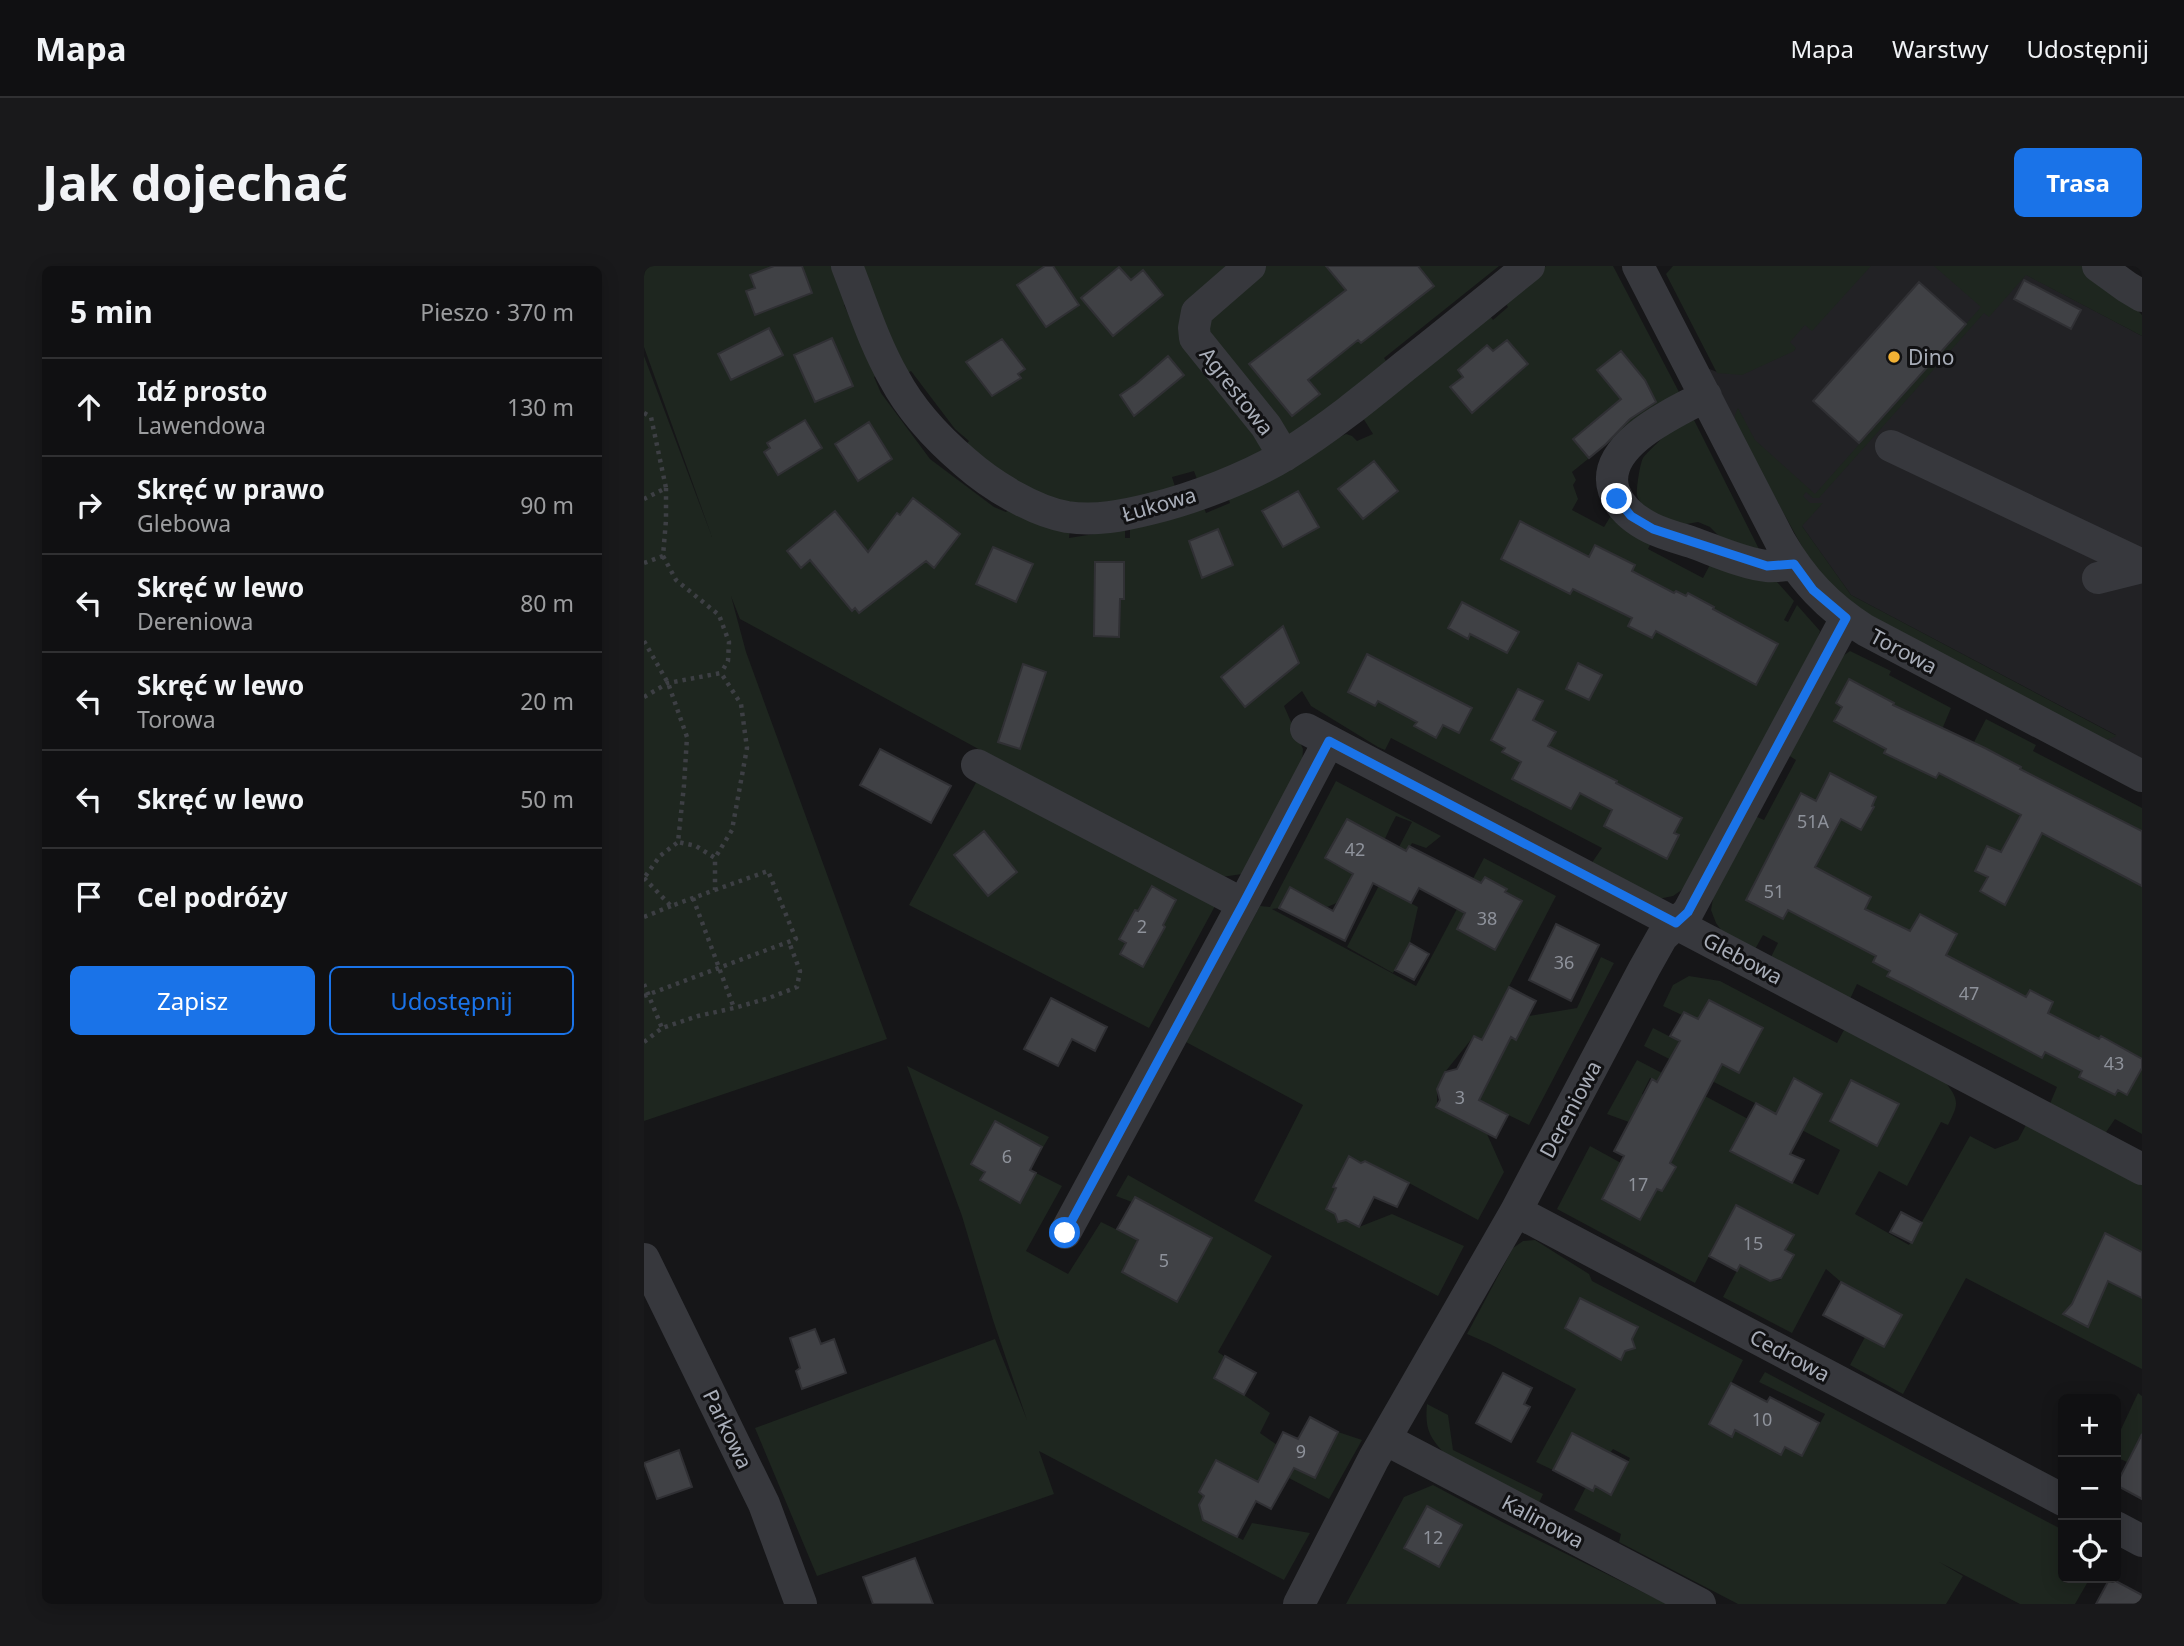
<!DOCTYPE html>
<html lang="pl">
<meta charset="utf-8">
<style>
:root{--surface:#101012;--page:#19191b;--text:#f1f3f6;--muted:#9c9d9f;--line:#303032;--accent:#1a73e8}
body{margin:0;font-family:"Noto Sans",sans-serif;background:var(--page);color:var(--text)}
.controls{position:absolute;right:21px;bottom:21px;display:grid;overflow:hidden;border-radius:10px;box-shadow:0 4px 18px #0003}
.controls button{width:63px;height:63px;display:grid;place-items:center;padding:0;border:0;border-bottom:2px solid var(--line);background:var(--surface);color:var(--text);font:35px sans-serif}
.stop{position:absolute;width:21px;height:21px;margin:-16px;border:5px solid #1a73e8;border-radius:50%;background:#fff}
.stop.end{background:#1a73e8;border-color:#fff;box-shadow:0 2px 7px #0008}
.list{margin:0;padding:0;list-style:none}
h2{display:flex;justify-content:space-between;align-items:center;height:91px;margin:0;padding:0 28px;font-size:30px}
h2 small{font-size:23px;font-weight:400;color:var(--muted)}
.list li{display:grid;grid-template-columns:46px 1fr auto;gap:21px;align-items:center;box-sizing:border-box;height:98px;padding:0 28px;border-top:2px solid var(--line)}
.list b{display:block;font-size:26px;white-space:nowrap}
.list p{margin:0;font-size:23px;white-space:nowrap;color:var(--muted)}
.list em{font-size:23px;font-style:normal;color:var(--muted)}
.actions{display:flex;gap:14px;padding:21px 28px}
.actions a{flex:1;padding:16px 0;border:2px solid var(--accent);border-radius:10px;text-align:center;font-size:24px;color:var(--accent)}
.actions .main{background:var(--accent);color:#fff}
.icon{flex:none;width:38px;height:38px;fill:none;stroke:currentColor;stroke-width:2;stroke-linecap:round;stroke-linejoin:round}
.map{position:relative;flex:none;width:1498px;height:1338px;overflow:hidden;border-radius:10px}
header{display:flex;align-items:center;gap:42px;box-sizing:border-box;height:98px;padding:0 35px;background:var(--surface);border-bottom:2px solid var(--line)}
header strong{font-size:33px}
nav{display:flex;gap:38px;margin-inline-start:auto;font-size:24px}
.intro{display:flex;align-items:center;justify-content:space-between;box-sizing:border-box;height:168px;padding:0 42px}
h1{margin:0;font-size:49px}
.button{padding:18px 32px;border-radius:10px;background:var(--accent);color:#fff;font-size:24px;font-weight:700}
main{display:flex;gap:42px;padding:0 42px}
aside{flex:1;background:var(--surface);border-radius:10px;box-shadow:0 4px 18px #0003}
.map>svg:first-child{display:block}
.built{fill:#222225}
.green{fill:#1e261f}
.building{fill:#404145;stroke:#303034;stroke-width:2}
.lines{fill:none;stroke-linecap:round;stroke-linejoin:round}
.path{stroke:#3d3f44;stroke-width:4.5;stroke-dasharray:3.5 5;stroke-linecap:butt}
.minor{stroke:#37383d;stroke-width:32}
.route{stroke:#1a73e8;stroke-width:9}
.poi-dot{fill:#f2b134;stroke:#111113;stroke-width:2.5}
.labels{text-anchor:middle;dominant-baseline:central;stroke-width:6;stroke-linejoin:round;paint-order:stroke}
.number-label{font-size:18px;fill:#8e929b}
.poi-label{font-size:21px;fill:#a8adb8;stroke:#111113;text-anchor:start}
.street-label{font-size:21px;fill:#a8adb8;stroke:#111113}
</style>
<header>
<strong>Mapa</strong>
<nav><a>Mapa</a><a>Warstwy</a><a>Udostępnij</a></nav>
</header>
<div class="intro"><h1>Jak dojechać</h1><a class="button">Trasa</a></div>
<main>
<aside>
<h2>5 min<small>Pieszo · 370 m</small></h2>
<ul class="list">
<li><svg class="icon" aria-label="ahead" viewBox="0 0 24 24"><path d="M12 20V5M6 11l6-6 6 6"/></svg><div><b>Idź prosto</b><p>Lawendowa</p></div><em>130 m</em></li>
<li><svg class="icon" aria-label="right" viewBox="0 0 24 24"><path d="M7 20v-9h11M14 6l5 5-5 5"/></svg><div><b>Skręć w prawo</b><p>Glebowa</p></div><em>90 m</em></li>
<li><svg class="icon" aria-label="left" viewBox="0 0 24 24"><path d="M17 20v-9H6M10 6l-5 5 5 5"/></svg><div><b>Skręć w lewo</b><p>Dereniowa</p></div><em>80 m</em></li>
<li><svg class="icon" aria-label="left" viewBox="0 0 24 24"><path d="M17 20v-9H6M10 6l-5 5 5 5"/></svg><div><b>Skręć w lewo</b><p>Torowa</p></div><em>20 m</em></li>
<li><svg class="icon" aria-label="left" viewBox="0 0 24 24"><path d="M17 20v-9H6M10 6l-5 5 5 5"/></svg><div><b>Skręć w lewo</b></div><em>50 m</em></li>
<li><svg class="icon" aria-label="arrive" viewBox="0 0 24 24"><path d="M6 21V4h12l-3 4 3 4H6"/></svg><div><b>Cel podróży</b></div></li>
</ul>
<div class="actions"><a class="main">Zapisz</a><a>Udostępnij</a></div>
</aside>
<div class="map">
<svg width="1498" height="1338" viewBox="0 0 1498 1338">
<rect width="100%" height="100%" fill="#161618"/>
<path class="built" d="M 1183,0 L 1366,0 L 1498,70 L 1498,496 L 1459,475 L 1472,469 L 1470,468 L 1207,329 L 1140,235 L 1094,143 L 1091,154 L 1063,102 L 1073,106 L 1068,95 Z"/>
<path class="green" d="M 0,0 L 193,0 L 206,36 L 200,39 L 207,54 L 212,53 L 235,108 L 230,111 L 237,127 L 286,193 L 350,241 L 362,246 L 367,242 L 426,263 L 425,272 L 481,263 L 481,272 L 486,272 L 486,262 L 558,237 L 562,247 L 586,237 L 583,228 L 702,168 L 708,170 L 713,175 L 729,168 L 719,152 L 846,50 L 849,54 L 864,41 L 861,37 L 902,0 L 969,0 L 1035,126 L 1030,132 L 986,159 L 928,206 L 932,214 L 929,219 L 934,233 L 928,244 L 960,261 L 968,248 L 1008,275 L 1004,283 L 1059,312 L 1069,293 L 1133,316 L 1150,335 L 1140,354 L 1144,356 L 1153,339 L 1176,365 L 1174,371 L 1042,621 L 1029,630 L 1014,633 L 947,598 L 958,582 L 747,472 L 741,484 L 734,481 L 667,440 L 658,425 L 640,440 L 659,483 L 658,500 L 598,608 L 571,612 L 96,353 L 87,330 L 102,386 L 243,773 L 0,855 L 0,90 L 68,271 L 0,81 Z
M 215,0 L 584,0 L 539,38 L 538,79 L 560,97 L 620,185 L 554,216 L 550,205 L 528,211 L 532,224 L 471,241 L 404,236 L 320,181 L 325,175 L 311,163 L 267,105 L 260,109 Z
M 620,0 L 855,0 L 740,92 L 745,99 L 654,168 L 643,169 L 563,71 L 559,55 Z
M 1029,0 L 1227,0 L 1168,65 L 1161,59 L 1146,76 L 1152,82 L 1150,85 L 1098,109 L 1073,107 L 1022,8 Z
M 1290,0 L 1441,0 L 1470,20 L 1498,49 L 1498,70 L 1382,9 L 1345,51 L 1340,47 L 1175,232 L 1169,232 L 1162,226 L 1159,230 L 1166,237 L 1179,237 L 1158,260 L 1207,329 L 1473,470 L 1459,475 L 1231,353 L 1207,337 L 1181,314 L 1161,286 L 1091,159 L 1091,149 L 1094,142 L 1111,174 L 1171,228 L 1337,41 Z
M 1050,154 L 1120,293 L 1074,269 L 1066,261 L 1054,256 L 1031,260 C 1019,252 997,244 993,229 C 992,224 996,197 999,192 C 1003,186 1034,157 1039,155 C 1041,155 1048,155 1050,154 Z
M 1206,385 L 1247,405 L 1245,409 L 1307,442 L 1299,461 L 1300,495 L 1316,503 L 1342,453 L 1392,479 L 1389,485 L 1498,542 L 1498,868 L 1471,853 L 1460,869 L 1405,840 L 1413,821 L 1213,718 L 1205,735 L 1126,693 L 1134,677 L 1119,669 L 1110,685 L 1080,668 L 1072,657 L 1067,644 L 1070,627 L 1111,550 L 1120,554 L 1152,494 L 1144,489 L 1196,392 Z
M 334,513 L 571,640 L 505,762 L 265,639 Z
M 692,515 L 797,570 L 782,582 L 768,577 L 742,624 L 774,641 L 766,677 L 749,707 L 703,681 L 768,556 L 752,550 C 735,582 721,629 683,641 L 646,622 L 635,642 L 628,643 L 772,720 L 840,592 L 912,630 L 845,759 L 872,774 L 885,750 L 933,742 L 957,691 L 970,697 L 885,859 L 833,834 L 859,785 L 830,770 L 801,806 L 793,823 L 793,841 L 843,868 L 860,906 L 834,954 L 765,917 L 705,891 L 682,943 L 715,961 L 748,948 L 820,980 L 794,1030 L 610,935 L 659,839 L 542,776 L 616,640 L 626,641 Z
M 1045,710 L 1076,715 L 1193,777 L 1201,762 L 1302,817 C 1316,835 1314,839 1304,859 L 1297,856 L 1263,920 L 1235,905 L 1211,948 L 1265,979 L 1326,870 L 1351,883 L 1374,874 L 1382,859 L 1498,919 L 1498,990 L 1494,1030 L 1498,1032 L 1498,1103 L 1322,1012 L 1259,1128 L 1206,1099 L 1221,1071 L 1240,1081 L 1257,1049 L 1197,1016 L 1182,1003 L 1148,1067 L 1079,1031 L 1098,995 L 1126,1015 L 1136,1014 L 1149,989 L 1141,984 L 1149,968 L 1092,939 L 1051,1017 L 913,943 L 946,880 L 977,897 L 958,934 L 996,954 L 1013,923 L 1019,925 L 1032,901 L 1026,897 L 1034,882 L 985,856 L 963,848 L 993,794 L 1018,807 L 1013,816 L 1006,812 L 998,828 L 1048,855 L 1061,830 L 1104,853 L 1108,896 L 1174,929 L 1196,884 L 1152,861 L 1172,824 L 1150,813 L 1132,848 L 1000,780 L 1009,762 L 1095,806 L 1065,734 L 1053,755 L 1040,746 L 1038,749 L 1019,740 L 1029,719 Z
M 263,800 L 405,871 L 386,904 L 418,920 L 382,985 L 424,1008 L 457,956 L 494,974 L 478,1006 L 534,1035 L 567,972 L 491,931 L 488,936 L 472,930 L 484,909 L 628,990 L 574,1086 L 581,1091 L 570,1112 L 600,1129 L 626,1147 L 616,1167 L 633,1179 L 628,1191 L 670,1212 L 694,1166 L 718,1174 L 685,1233 L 643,1211 L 560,1230 L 555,1239 L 559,1253 L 599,1274 L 608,1257 L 666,1267 L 640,1314 L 395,1185 L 410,1228 L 173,1310 L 111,1162 L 351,1073 L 383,1154 L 349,1054 L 318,950 Z
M 891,974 L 945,1008 L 948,1015 L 1099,1094 L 1066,1159 L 1088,1170 L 1094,1160 L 1137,1188 L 1141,1181 L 1158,1190 L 1181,1148 L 1115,1116 L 1121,1106 L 1270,1186 L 1419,1264 L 1419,1312 L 1446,1312 L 1431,1338 L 1376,1338 L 1295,1296 L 1319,1310 L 1302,1338 L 1094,1338 L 975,1276 L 977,1268 L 930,1244 L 942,1221 L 948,1225 L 951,1220 L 968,1228 L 986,1192 L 969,1183 L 966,1187 L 928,1167 L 909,1204 L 892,1196 L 932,1123 L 846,1078 L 823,1068 L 869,982 L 879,975 Z
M 1494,1127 L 1498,1130 L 1498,1169 L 1483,1196 L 1472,1191 L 1472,1174 Z
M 783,1138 L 804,1149 L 809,1184 L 899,1228 L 894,1239 L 799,1186 C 784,1169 781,1161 783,1138 Z
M 789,1219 L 860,1257 L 1023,1338 L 702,1338 L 760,1231 Z"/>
<path class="building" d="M 130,0 L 158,0 L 168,27 L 111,49 L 102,25 L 111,22 L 106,9 Z
M 401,0 L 409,0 L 435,39 L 402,61 L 373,19 Z
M 682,0 L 774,0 L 790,20 L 717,77 L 714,74 L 664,114 L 676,128 L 648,150 L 605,98 L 702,24 Z
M 475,1 L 487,14 L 499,4 L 519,29 L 469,70 L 437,32 Z
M 1380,14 L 1437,44 L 1427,63 L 1370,33 Z
M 1275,16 L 1322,58 L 1215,177 L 1169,135 Z
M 125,62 L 139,89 L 87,114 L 74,88 Z
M 188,72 L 209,120 L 171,136 L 150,89 Z
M 358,73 L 381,103 L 374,108 L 377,112 L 348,130 L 322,96 Z
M 863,74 L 884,98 L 828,147 L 806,121 L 819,111 L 814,104 L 843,79 L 849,85 Z
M 977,85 L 1001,114 L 1012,136 L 986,153 L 962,178 L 945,192 L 929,173 L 977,133 L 953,104 Z
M 524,90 L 540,109 L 490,150 L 476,129 L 492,118 Z
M 161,154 L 178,182 L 134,209 L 120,186 L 126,182 L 123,177 Z
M 225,156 L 248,193 L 214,215 L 191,178 Z
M 730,195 L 754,225 L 719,253 L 694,223 Z
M 654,225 L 675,261 L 639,281 L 618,245 Z
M 269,232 L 316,268 L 290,302 L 282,295 L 215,347 L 211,342 L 208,345 L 166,294 L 157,302 L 143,285 L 191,245 L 224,286 L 253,247 L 256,249 Z
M 876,255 L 945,291 L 951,279 L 991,299 L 988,305 L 1030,327 L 1032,325 L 1042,330 L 1044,327 L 1070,341 L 1069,343 L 1134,378 L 1112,419 L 1012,365 L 1008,372 L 984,360 L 988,352 L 929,323 L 926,328 L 857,293 Z
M 574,263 L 589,299 L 558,312 L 545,275 Z
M 349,281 L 389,298 L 372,336 L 332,318 Z
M 451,296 L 480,296 L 480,333 L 476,333 L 475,371 L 450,370 Z
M 818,336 L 875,366 L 863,387 L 826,368 L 824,373 L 804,362 Z
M 639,360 L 655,397 L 601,441 L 577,411 Z
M 723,388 L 828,442 L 815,467 L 799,459 L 792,472 L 770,460 L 773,456 L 734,435 L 731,440 L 704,426 Z
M 934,397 L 958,409 L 945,434 L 922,423 Z
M 379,398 L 402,406 L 376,483 L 354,476 Z
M 1205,413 L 1250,437 L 1249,439 L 1341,482 L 1377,501 L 1376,503 L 1498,565 L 1498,620 L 1398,567 L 1361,639 L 1336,625 L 1344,611 L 1331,605 L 1343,580 L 1357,586 L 1377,549 L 1295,507 L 1292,512 L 1240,487 L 1242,483 L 1190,455 L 1198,441 L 1192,437 Z
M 874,423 L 899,435 L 889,454 L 912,466 L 904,480 L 973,515 L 972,517 L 1038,552 L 1030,567 L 1035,569 L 1023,593 L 960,560 L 968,544 L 936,527 L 927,543 L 868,513 L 877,496 L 858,486 L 861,482 L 847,474 Z
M 236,483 L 307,520 L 287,557 L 216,519 Z
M 1186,507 L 1232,531 L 1228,540 L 1230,541 L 1217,564 L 1197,553 L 1171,601 L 1227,631 L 1221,643 L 1266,665 L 1276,648 L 1313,668 L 1302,689 L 1382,731 L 1386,724 L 1409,736 L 1404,747 L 1455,773 L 1457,770 L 1498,793 L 1498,802 L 1483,829 L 1474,824 L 1471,829 L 1435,811 L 1438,805 L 1401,786 L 1398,792 L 1265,721 L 1243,710 L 1246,705 L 1229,696 L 1232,690 L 1144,644 L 1139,653 L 1102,634 L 1157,527 L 1172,535 Z
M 703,553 L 762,585 L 765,580 L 837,617 L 841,611 L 863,623 L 861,626 L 878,635 L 851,684 L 813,663 L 821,647 L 775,622 L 767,637 L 729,617 L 701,675 L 635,642 L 646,621 L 689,645 L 709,608 L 681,592 Z
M 340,565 L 373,606 L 344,630 L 310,589 Z
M 508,620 L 532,634 L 519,659 L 521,661 L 499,701 L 476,688 L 482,677 L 475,673 L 491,644 L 494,645 Z
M 912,658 L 955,679 L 927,735 L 885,714 Z
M 766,677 L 785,688 L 770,714 L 751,704 Z
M 865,721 L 892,735 L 872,774 L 867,771 L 835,834 L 864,849 L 852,872 L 792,841 L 796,834 L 793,823 L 801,806 L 813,803 L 830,770 L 838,774 Z
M 407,732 L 463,761 L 451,785 L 428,773 L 414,800 L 380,783 Z
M 1065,734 L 1119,762 L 1095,807 L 1078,798 L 1026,897 L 1032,901 L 1018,925 L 1013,923 L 996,954 L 958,933 L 980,890 L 970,885 L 1008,813 L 1013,816 L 1036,775 L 1026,770 L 1040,746 L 1054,753 Z
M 1150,812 L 1178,828 L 1146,888 L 1160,894 L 1148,917 L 1086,885 L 1112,837 L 1132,848 Z
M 1207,814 L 1255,838 L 1233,880 L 1186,855 Z
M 351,855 L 398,881 L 386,904 L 392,907 L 376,937 L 336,914 L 341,906 L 327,898 Z
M 705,890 L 717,897 L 721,895 L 765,917 L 753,941 L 730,931 L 715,961 L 702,954 L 694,956 L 691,948 L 682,943 L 692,922 L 689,921 Z
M 491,931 L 568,972 L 533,1036 L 478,1006 L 494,974 L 473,963 Z
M 1092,939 L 1150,969 L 1141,984 L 1150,989 L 1137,1012 L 1126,1015 L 1096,999 L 1093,1005 L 1065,990 Z
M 1257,946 L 1278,957 L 1268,977 L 1246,966 Z
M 1461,967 L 1498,986 L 1498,1032 L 1464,1015 L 1444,1061 L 1419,1048 L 1428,1038 Z
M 1197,1016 L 1258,1049 L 1240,1081 L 1179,1049 Z
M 936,1032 L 994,1061 L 988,1073 L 991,1082 L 981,1085 L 977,1094 L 921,1062 Z
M 171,1063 L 177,1078 L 190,1073 L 202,1107 L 158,1123 L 152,1105 L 156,1102 L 146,1072 Z
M 581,1090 L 612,1107 L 600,1129 L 570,1112 Z
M 859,1107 L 888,1122 L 880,1138 L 886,1141 L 867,1176 L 832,1157 Z
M 1087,1117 L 1123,1136 L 1126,1131 L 1175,1157 L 1158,1190 L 1141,1181 L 1137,1189 L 1091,1164 L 1088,1171 L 1065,1158 Z
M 666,1151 L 694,1166 L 671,1212 L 650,1202 L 627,1243 L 612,1235 L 593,1271 L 559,1254 L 555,1239 L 560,1230 L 555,1226 L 572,1194 L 614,1216 L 639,1166 L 654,1173 Z
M 928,1167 L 984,1196 L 967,1229 L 951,1220 L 949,1225 L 909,1204 Z
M 1498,1168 L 1498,1233 L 1472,1219 Z
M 35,1184 L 48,1221 L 13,1233 L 0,1197 Z
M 783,1240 L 818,1259 L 795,1301 L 760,1282 Z
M 271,1292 L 289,1338 L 229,1338 L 219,1311 Z
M 1466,1312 L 1498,1329 L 1498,1338 L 1452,1338 Z"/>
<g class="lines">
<path class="path" d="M 0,147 L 7,151 L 22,222 L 0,233
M 19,290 L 32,314 L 75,349 L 85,376 L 84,395 L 77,407
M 0,297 L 19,290 L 22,254 L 22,222
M 0,375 L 24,417 L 43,471 L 40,519 L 34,576 L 16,590 L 0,612
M 0,431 L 24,417 L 77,407 L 97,438 L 103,482 L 88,564 L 71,592
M 0,612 L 27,640 L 71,624 L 71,592 L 52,580 L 34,576
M 49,632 L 90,742
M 0,651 L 27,640
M 0,718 L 18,762
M 0,730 L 152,673 L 124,605 L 71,624
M 0,776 L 18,762 L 54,750 L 90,742 L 125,732 L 153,721 L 156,705 L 145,676"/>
<path class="minor" d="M 203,0 C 218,38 230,77 250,112 C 267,144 294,173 321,196 C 347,219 389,245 423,251 C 452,255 478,250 506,243 C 548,233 606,211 643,188 C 685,162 723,131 761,100 C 803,67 844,33 885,0
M 606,0 L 553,46 L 550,62 L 551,72 L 622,160 L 640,190
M 994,0 L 1136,275 C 1158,313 1184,341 1221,364 L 1498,510
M 1454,0 L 1483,21 L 1498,30
M 1062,130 C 1029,147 955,180 970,225 C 976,242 991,254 1007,262 C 1019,268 1034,272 1047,276 C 1070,284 1100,298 1123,300 C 1132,301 1141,299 1150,298
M 1247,180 L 1498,299
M 1454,312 L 1498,301
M 662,463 L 1498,903
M 333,499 L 599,638
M 872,945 L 1419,1234
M 421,967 L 599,638 L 685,475
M 0,993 L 120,1238 L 157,1338
M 741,1173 L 1056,1338
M 1472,1261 L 1498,1275
M 655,1338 L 730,1192 L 872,945 L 1000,703 L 1018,671 L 1044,646 L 1202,352"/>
</g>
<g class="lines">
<path class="route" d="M 421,967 L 599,638 L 685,475 L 1032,657 L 1044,646 L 1202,352 L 1169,324 L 1150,298 L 1123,300 L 1009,263 L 987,250 L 973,233"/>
</g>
<circle class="poi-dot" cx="1250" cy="91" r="7"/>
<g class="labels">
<g class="number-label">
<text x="1169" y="555">51A</text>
<text x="711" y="583">42</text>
<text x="1130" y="625">51</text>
<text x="843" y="652">38</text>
<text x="498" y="660">2</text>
<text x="920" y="696">36</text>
<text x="1325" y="727">47</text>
<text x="1470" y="797">43</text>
<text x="816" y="831">3</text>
<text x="363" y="890">6</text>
<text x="994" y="918">17</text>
<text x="1109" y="977">15</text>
<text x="520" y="994">5</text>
<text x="1118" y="1153">10</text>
<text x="657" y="1185">9</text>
<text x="789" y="1271">12</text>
</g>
<g class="poi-label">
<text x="1264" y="91">Dino</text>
</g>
<g class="street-label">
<text transform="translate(593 125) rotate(52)">Agrestowa</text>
<text transform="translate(515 238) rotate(-16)">Łukowa</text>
<text transform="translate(1260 385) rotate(28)">Torowa</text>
<text transform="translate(1099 692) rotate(28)">Glebowa</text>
<text transform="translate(926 843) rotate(-62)">Dereniowa</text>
<text transform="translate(1146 1089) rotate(28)">Cedrowa</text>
<text transform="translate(84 1163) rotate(64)">Parkowa</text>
<text transform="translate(899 1255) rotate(28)">Kalinowa</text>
</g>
</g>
</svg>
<div class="controls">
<button>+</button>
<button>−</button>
<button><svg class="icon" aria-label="locate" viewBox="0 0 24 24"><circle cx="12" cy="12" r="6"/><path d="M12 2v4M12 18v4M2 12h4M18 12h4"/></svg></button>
</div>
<div class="stop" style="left:421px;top:967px"></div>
<div class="stop end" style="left:973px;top:233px"></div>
</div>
</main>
